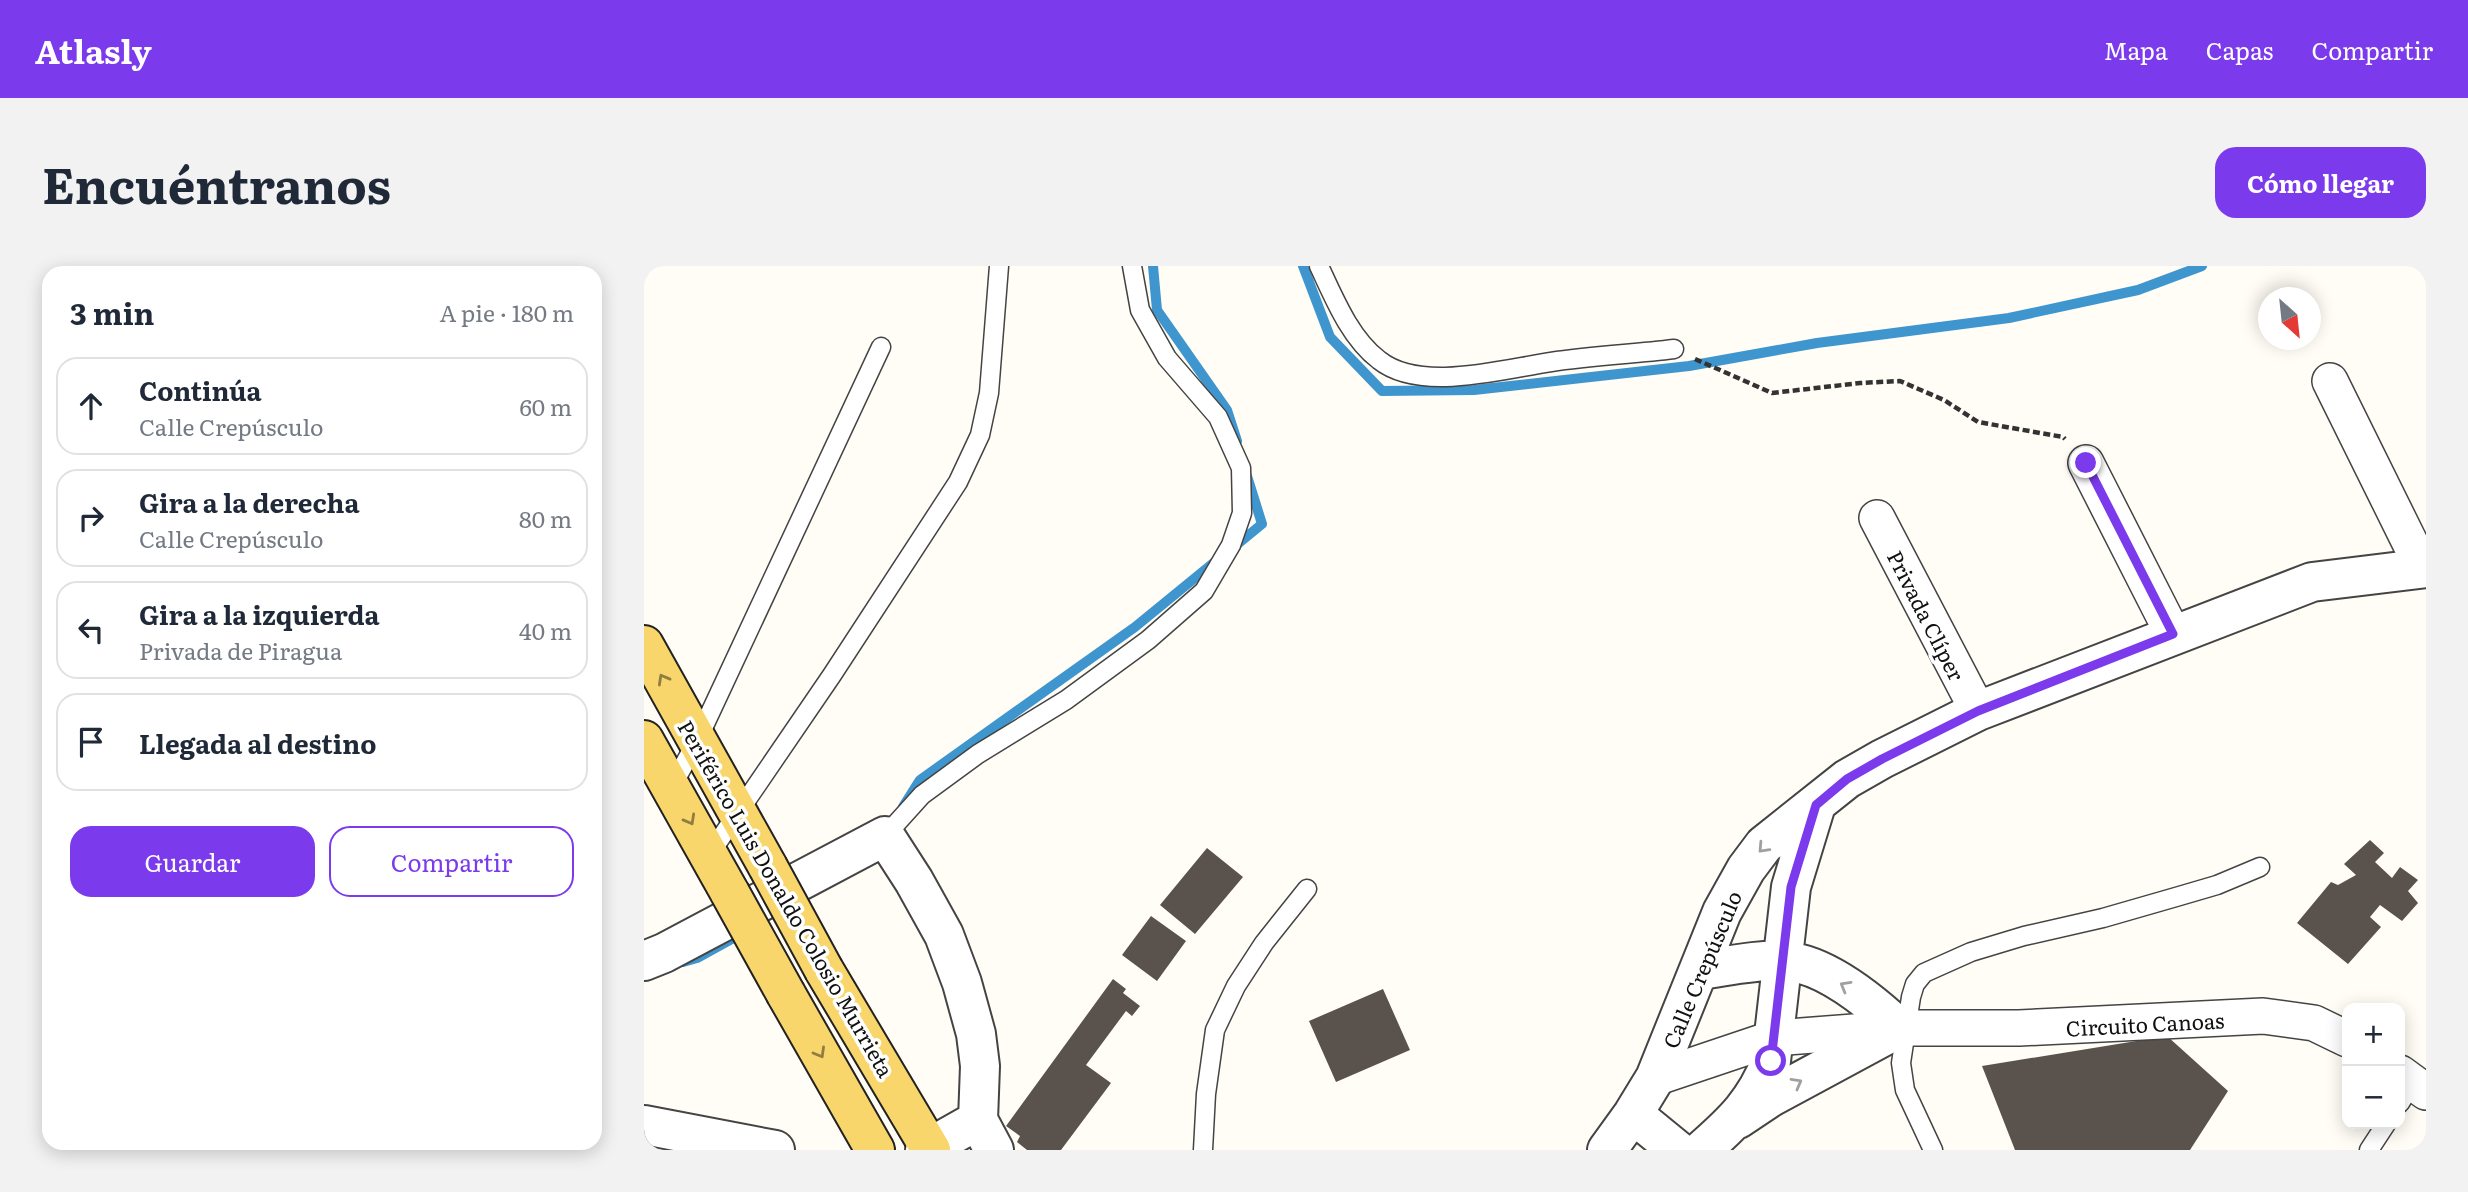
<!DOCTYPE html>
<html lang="es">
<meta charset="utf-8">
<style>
:root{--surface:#fff;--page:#f2f2f3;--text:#1f2937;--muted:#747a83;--line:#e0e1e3;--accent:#7c3aed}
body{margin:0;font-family:Literata,serif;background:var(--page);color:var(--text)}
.controls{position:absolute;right:21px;bottom:21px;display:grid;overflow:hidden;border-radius:14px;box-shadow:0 4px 18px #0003}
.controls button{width:63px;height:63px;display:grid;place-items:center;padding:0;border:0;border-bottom:2px solid var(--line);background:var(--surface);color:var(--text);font:35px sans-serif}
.compass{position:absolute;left:1614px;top:21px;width:63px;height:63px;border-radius:50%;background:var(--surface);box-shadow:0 4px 18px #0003;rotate:153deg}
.stop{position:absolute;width:21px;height:21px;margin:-16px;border:5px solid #7c3aed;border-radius:50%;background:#fff}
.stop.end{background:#7c3aed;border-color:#fff;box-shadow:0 2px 7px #0008}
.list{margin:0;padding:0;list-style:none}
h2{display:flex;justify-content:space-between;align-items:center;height:91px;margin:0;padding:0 28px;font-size:30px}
h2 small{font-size:23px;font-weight:400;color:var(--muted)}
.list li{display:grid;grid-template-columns:46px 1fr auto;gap:21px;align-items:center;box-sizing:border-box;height:98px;margin:0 14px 14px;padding:0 14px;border:2px solid var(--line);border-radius:21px}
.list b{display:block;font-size:26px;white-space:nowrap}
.list p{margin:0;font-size:23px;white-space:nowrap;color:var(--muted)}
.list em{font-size:23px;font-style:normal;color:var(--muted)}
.actions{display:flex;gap:14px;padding:21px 28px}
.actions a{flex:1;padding:16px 0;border:2px solid var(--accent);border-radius:21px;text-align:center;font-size:24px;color:var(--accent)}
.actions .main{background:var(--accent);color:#fff}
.icon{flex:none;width:38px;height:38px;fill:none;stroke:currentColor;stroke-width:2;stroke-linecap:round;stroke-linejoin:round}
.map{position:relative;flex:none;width:1782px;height:884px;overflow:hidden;border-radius:21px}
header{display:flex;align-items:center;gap:42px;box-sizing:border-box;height:98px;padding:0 35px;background:var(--accent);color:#fff}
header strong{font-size:33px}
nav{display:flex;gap:38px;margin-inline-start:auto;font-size:24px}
.intro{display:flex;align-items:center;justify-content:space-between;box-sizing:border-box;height:168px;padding:0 42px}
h1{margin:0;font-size:49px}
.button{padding:18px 32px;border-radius:21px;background:var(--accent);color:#fff;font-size:24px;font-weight:700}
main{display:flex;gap:42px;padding:0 42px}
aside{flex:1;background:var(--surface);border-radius:21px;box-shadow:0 4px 18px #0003}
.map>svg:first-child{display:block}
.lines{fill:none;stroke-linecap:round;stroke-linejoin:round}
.stream{stroke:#3f96cf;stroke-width:10}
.building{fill:#5a524d}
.service-casing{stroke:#444;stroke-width:21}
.minor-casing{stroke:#444;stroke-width:38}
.tertiary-casing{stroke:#444;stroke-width:42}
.primary-casing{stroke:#222;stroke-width:42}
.path{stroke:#333;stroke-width:4.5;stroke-dasharray:7 3.5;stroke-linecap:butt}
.service{stroke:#fff;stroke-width:18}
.minor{stroke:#fff;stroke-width:35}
.tertiary{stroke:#fff;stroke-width:38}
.primary{stroke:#f9d66b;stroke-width:38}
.primary-bridge-casing{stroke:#222;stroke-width:42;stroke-linecap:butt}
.primary-bridge{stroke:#f9d66b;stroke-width:38}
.oneway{stroke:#917d42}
.oneway2{stroke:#a0a0a0}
.route{stroke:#7c3aed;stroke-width:9}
.labels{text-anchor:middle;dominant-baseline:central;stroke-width:7;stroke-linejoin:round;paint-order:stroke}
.street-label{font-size:21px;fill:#111;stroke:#fff}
</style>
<header>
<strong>Atlasly</strong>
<nav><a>Mapa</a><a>Capas</a><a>Compartir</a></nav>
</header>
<div class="intro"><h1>Encuéntranos</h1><a class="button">Cómo llegar</a></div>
<main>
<aside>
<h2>3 min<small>A pie · 180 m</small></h2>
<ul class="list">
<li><svg class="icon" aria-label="ahead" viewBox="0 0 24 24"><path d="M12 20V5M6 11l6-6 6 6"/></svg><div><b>Continúa</b><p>Calle Crepúsculo</p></div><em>60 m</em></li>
<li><svg class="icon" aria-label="right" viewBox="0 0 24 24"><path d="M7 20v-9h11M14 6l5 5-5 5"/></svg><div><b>Gira a la derecha</b><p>Calle Crepúsculo</p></div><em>80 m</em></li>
<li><svg class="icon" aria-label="left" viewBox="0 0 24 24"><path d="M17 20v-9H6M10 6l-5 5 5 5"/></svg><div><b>Gira a la izquierda</b><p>Privada de Piragua</p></div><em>40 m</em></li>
<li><svg class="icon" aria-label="arrive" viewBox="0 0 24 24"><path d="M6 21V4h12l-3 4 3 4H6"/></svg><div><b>Llegada al destino</b></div></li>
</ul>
<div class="actions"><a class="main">Guardar</a><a>Compartir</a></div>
</aside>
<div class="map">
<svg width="1782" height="884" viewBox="0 0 1782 884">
<rect width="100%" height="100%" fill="#fffdf5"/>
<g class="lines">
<path class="stream" d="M 509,0 L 513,44 L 583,144 L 593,175
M 659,0 L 686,71 L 738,125 L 830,124 L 1045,100 L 1173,77 L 1365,52 L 1494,24 L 1558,0
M 590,281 L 618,258 L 603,210
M 259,541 L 276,514 L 491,361 L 573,294
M 39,696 L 53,692 L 91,671"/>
</g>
<path class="building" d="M 1726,574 L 1740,587 L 1731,596 L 1748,612 L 1756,601 L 1774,614 L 1764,625 L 1774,637 L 1758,655 L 1736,639 L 1726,651 L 1737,661 L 1704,698 L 1653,657 L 1687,616 L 1694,619 L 1712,609 L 1700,598 Z
M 563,582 L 599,611 L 551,668 L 516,639 Z
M 507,650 L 542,675 L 513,715 L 478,689 Z
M 469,713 L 482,723 L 479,727 L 496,740 L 488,750 L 482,745 L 442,799 L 467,817 L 417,884 L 383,884 L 373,876 L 376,870 L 362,860 Z
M 739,723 L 766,784 L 692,816 L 665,755 Z
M 1523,770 L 1584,825 L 1546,884 L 1371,884 L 1338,800 Z"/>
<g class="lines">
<defs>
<path id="service" d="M 675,0 C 690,32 706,72 735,94 C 776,127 859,103 907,96 C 948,90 989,88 1030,83
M 27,522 L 53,475 L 237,81
M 241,570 L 278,529 L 334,488 L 422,434 L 504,374 L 560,325 L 587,279 L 598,247 L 597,202 L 574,151 L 523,92 L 496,44 L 488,0
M 65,589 L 188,409 L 314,216 L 336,169 L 345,127 L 355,0
M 1756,837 L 1769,816
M 559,884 L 562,828 L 571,764 L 592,720 L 620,677 L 663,623
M 1289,884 L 1261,824 L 1257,797 L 1267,731 L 1271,718 L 1280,707 L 1327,686 L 1380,670 L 1459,652 L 1532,631 L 1573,619 L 1616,601
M 1725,884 L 1742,858"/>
<path id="minor" d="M 1686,115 L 1778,301
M 1442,197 L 1529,368
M 1233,252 L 1334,445
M 1756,807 L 1782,826
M 1011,812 L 1130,772 L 1262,762 L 1375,762 L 1619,750 L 1670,757 L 1703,773"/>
<path id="tertiary" d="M 0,695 L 20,687 L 241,570 L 270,615 L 300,669 L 318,717 L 332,768 L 336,800 L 334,854 L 350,884
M 1056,704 C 1080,701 1114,693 1138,695 C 1179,696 1226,735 1255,762 L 1127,831 L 1094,853
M 989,848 L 1033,884
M 0,859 L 131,884
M 281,884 L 334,854
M 963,884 L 989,848 L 1011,812 L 1078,646 L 1102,603 L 1120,579 L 1203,513 L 1238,493 L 1334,445 L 1668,316 L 1782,302
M 1058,884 C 1090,856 1111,836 1127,795 L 1147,621 L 1172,539"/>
<path id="primary" d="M 0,379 L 124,601
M 0,474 L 86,627
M 180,704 L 287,884
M 142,728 L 231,884"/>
</defs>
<use href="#service" class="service-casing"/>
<use href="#minor" class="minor-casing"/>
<use href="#tertiary" class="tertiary-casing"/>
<use href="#primary" class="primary-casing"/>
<path class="path" d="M 1051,93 L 1128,127 L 1216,117 L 1256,115 L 1300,134 L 1334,156 L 1419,171 L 1421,173"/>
<use href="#service" class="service"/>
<use href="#minor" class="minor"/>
<use href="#tertiary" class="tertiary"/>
<use href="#primary" class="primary"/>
<defs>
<path id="primary-bridge" d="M 124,601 L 180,704
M 86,627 L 142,728"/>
</defs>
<use href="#primary-bridge" class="primary-bridge-casing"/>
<use href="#primary-bridge" class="primary-bridge"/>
</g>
<defs><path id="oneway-chevron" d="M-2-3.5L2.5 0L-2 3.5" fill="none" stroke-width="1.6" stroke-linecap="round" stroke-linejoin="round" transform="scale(1.75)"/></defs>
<g class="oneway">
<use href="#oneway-chevron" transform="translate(19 413) rotate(-119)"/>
<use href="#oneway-chevron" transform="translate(46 554) rotate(61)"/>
<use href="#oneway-chevron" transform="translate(176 787) rotate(60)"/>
</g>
<g class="oneway2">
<use href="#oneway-chevron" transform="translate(1119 582) rotate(133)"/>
<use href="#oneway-chevron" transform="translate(1201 720) rotate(-150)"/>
<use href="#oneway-chevron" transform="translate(1153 817) rotate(-29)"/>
</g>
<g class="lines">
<path class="route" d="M 1127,795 L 1147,621 L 1172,539 L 1203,513 L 1238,493 L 1334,445 L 1529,368 L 1442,197"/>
</g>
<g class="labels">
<g class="street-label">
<text transform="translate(1283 349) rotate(63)">Privada Clíper</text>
<text transform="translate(143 632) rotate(60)">Periférico Luis Donaldo Colosio Murrieta</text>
<text transform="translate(1057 703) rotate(-67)">Calle Crepúsculo</text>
<text transform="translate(1501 757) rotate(-3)">Circuito Canoas</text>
</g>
</g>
</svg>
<div class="controls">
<button>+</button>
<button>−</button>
</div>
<svg class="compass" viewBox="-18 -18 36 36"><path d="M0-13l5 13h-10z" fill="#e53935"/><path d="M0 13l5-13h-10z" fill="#747a83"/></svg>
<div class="stop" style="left:1127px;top:795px"></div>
<div class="stop end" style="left:1442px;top:197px"></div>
</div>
</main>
